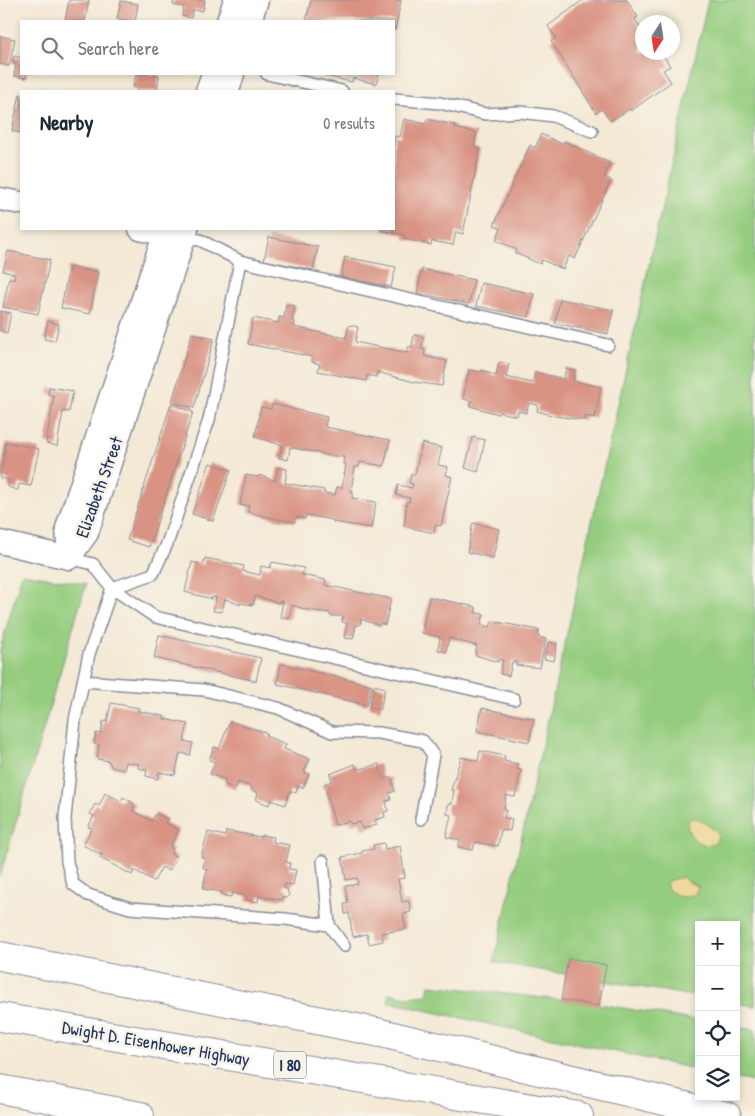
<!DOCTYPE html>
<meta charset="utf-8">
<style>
:root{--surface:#fff;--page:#f6f6f7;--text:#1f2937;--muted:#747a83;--line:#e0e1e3}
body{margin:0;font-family:"Patrick Hand",sans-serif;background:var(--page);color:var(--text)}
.controls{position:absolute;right:15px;bottom:15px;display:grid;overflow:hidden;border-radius:0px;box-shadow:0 2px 8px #0003}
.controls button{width:45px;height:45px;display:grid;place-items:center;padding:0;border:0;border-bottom:1px solid var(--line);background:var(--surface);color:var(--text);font:25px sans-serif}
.compass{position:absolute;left:635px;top:15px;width:45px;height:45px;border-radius:50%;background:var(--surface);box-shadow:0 2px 8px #0003;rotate:192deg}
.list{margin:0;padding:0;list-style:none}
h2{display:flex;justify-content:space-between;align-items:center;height:65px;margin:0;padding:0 20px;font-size:21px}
h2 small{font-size:16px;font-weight:400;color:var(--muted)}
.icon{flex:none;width:28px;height:28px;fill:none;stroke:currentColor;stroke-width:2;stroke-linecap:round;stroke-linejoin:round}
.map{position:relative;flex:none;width:755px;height:1116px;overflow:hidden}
.search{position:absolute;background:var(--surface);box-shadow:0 2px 8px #0003;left:20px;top:20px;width:375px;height:55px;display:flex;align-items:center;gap:12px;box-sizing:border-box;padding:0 18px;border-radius:0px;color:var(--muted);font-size:19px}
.panel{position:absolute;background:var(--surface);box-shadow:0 2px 8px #0003;left:20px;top:90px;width:375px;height:140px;border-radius:0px}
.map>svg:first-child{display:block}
.green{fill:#95cd7f;stroke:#587e6e}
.sand{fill:#eeda9e;stroke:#84847e}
.building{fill:#d99383}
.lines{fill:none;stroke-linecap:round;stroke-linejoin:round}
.lane-casing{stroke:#888c9a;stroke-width:14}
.street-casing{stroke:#888c9a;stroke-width:25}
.highway-casing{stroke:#888c9a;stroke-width:30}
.lane{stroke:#fff;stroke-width:11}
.street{stroke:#fff;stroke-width:22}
.highway{stroke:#fff;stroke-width:28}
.labels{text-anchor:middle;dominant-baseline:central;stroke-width:5;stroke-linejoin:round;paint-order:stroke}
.shield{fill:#f7f3e8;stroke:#5d6a87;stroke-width:1}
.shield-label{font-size:16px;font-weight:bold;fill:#1b2f5e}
.street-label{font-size:18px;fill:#1b2f5e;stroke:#f7f3e8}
</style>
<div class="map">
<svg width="755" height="1116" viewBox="0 0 755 1116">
<rect width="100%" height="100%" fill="#f7f3e8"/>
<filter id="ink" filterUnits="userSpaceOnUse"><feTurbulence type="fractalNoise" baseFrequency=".02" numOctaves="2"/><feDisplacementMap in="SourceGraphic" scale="10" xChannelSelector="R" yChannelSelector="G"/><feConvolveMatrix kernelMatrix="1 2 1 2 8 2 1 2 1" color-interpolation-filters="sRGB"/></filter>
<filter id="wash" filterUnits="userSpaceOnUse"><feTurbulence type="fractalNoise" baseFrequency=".0096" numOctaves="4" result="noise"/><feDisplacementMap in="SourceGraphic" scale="20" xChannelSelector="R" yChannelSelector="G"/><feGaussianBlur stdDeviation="1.12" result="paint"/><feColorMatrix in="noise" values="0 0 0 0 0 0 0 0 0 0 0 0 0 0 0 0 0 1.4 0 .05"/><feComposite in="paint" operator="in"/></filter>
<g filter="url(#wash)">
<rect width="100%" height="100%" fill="#f4e9d5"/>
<path class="green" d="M 708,0 L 755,0 L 755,1006 L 736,1003 L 736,925 L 699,925 L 699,997 L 494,962 Z
M 22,573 L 86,584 L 0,876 L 0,650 Z
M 429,985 L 605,1005 L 699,1021 L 699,1070 L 388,1002 L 389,993 L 405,997 L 427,995 Z
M 736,1027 L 755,1030 L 755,1082 L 736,1079 Z"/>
<path class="sand" d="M 691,818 L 697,818 L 719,833 L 716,842 C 702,850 688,838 687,823 Z
M 684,877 L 686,881 L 698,886 L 695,895 L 680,897 L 668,890 L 666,883 L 670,880 Z"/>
<g id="blocks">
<path class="building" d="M 69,0 L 89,0 L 85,21 L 65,21 Z
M 174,0 L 205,0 L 203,11 L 193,10 L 191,18 L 182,16 L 184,7 L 173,5 Z
M 311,0 L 401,0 L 395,31 L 394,21 L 306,21 Z
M 583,0 L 627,0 L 638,17 L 635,19 L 642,31 L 642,52 L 661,52 L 670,66 L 663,70 L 671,82 L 631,111 L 630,109 L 610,121 L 602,109 L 596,113 L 551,41 L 556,38 L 548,26 Z
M 121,1 L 138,4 L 135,21 L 117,19 Z
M 0,36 L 15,39 L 9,66 L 0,64 Z
M 14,56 L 21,58 L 21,74 L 27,74 L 26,78 L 14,76 L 16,64 L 12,63 Z
M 136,74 L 159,75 L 157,91 L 137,91 L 137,88 L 133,87 Z
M 325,74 L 379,74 L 376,84 L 353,78 L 352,82 L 325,76 Z
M 20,94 L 21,94 L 21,133 L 12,131 Z
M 404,119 L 426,124 L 427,119 L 455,125 L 455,128 L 477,133 L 474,147 L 480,149 L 463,234 L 456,232 L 453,245 L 432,241 L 431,245 L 404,239 L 405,235 L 380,230 L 394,229 L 394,143 L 395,136 L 400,137 Z
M 541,134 L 562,144 L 564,141 L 610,163 L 604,177 L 611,180 L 575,259 L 569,256 L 563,269 L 542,260 L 540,264 L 515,253 L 517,250 L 496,240 L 501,228 L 494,225 L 530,145 L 535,148 Z
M 269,237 L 318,247 L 313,270 L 264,260 Z
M 8,251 L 50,260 L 38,314 L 3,307 L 9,278 L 14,279 L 15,274 L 3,271 Z
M 345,257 L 396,267 L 391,287 L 341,277 Z
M 69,267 L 98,272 L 90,314 L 61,308 Z
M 422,269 L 474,280 L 469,304 L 417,293 Z
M 481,283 L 534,294 L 529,317 L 476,306 Z
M 560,299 L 613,310 L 608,334 L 555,323 Z
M 286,304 L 295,306 L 292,321 L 295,321 L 294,327 L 346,338 L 349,325 L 358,327 L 355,342 L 408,353 L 408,347 L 412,347 L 414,335 L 424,337 L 421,349 L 425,350 L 424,356 L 447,361 L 442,386 L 414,382 L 377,372 L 376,377 L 367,375 L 366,381 L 318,371 L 320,364 L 312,362 L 313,357 L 248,344 L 253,318 L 278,323 L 279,317 L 284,318 Z
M 0,311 L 11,313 L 7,333 L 0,331 Z
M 48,321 L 59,324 L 55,341 L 44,339 Z
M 192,333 L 214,339 L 194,408 L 172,402 Z
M 499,362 L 509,364 L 506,377 L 533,383 L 535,372 L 564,379 L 566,368 L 575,370 L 573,381 L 601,387 L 595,418 L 585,416 L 585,420 L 555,416 L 537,411 L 538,405 L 529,403 L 526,413 L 518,411 L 517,416 L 499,412 L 498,414 L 470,406 L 472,401 L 463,399 L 469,370 L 481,372 L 482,370 L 496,376 Z
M 49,387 L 73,391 L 69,412 L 63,411 L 57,446 L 46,443 L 54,396 L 48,394 Z
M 171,404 L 193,412 L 149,547 L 127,540 Z
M 272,404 L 327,417 L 325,427 L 390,440 L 384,466 L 360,462 L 359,467 L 355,467 L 351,491 L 353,491 L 352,498 L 376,502 L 371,528 L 333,522 L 333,520 L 306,515 L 305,519 L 296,517 L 295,522 L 276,519 L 248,512 L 249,506 L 240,505 L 246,475 L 259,477 L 260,475 L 275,481 L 278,467 L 287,469 L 285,483 L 324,490 L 324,493 L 335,495 L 337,487 L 342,488 L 346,464 L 343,464 L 344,457 L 324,455 L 324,454 L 290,447 L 288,460 L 279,458 L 282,445 L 255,437 L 261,407 L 271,409 Z
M 473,437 L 485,440 L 478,472 L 465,468 Z
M 6,442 L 39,449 L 31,486 L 19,484 L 18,490 L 8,487 L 9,480 L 0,478 Z
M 422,443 L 442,448 L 438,465 L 448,467 L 446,475 L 452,477 L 441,526 L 435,525 L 434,533 L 404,526 L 407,501 L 409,502 L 410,498 L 396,495 L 398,485 L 412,488 L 413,484 L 409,483 L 411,474 L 415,474 Z
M 210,463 L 231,470 L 213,521 L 192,514 Z
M 473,523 L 499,529 L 493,558 L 467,552 Z
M 205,558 L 244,566 L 243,571 L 260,575 L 261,566 L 270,568 L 272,562 L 304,568 L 302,575 L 326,580 L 325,585 L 391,599 L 385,625 L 380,623 L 380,626 L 361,619 L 360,625 L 356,625 L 353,639 L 344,638 L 347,623 L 342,622 L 343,616 L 330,616 L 330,613 L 307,610 L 292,605 L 289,619 L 280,617 L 283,602 L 280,601 L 279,603 L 255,596 L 253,605 L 240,603 L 240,605 L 225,599 L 222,612 L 213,611 L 216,597 L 212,597 L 212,599 L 185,592 L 192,562 L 203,565 Z
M 429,597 L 476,607 L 475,613 L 484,614 L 481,625 L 490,627 L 492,621 L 539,630 L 538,637 L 546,639 L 540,668 L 516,665 L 516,662 L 512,662 L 509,676 L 500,674 L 503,660 L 499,659 L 498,662 L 475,655 L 477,646 L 449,638 L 446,652 L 438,650 L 440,637 L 422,633 Z
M 159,635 L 261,658 L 256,681 L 154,658 Z
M 548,642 L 557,644 L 554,661 L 544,659 Z
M 281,664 L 372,685 L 367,705 L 277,684 Z
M 374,685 L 385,688 L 380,710 L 369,707 Z
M 111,703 L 139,708 L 138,711 L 164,716 L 164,719 L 188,724 L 184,741 L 193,743 L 190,755 L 180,753 L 175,775 L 159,772 L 158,779 L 146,776 L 147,770 L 138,768 L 139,764 L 126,762 L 124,770 L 111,767 L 109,761 L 97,759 L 99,745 L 94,744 L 96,733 L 101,734 L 103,721 L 107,722 Z
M 482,708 L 534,719 L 529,742 L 477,731 Z
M 230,721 L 267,733 L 266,736 L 286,744 L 284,749 L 310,759 L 304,772 L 309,774 L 303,788 L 298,786 L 296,793 L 290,791 L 285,805 L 271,800 L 269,805 L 256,800 L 258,793 L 251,790 L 252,787 L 238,782 L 236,789 L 224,784 L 226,780 L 210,774 L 215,762 L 209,760 L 214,747 L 219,749 Z
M 480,751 L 505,756 L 504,761 L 518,764 L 517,769 L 521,770 L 515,797 L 506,795 L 504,809 L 506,810 L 504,818 L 512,819 L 510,831 L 501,830 L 498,846 L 475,842 L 473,850 L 458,847 L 460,840 L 446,837 L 451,815 L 447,814 L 448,804 L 452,804 L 454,790 L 451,790 L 461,757 L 478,761 Z
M 355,764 L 357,770 L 379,764 L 383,779 L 391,777 L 395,791 L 389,793 L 391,800 L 386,801 L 388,811 L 384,812 L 385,817 L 375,820 L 377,825 L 362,829 L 360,822 L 351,824 L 350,821 L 335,825 L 324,784 L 332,781 L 330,774 Z
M 105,793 L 121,801 L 123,797 L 135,804 L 132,810 L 152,821 L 156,813 L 167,819 L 165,823 L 179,830 L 170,847 L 173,849 L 171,854 L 177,857 L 169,871 L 162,867 L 154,881 L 134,870 L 132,875 L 100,858 L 102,855 L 83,845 L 92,828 L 88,827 L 94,816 L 90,814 L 95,804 L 99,806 Z
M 226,831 L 261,837 L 261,835 L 274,837 L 273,842 L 290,845 L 286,862 L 290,863 L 289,869 L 296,870 L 293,885 L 284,884 L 284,888 L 287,889 L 289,895 L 286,898 L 282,897 L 281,900 L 259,896 L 258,902 L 246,900 L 247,896 L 232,893 L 231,897 L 221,895 L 222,892 L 203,889 L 207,869 L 203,868 L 205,857 L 201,857 L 208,832 L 225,836 Z
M 384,843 L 385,849 L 400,846 L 405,878 L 398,879 L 402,902 L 409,901 L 411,912 L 403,914 L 406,929 L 382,933 L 383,941 L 369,944 L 367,934 L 353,937 L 349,913 L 345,914 L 344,904 L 348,903 L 345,886 L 358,884 L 357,878 L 346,880 L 342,857 L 362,853 L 362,851 L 374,849 L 373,845 Z
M 568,958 L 606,965 L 599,1006 L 561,1000 Z"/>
</g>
</g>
<g filter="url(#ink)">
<use href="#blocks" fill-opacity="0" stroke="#888c9a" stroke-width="1"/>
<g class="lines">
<defs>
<path id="lane" d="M 267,74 L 342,91
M 394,99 L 440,103 L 485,114 L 520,112 L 553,116 L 592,131
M 184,238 L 200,240 L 240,261 L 608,345
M 240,261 L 209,420 L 167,544 L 153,574 L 112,588 L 89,654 L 75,720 L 65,818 L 67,862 L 73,884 L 88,895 L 130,908 L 285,919 L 329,925 L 323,861
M 69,558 L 93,564 L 112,588 L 155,617 L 514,699
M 83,681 L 204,690 L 278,708 L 332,732 L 379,733 L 423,741 L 433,755 L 421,819
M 329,925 L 344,946"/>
<path id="street" d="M 228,21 L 235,0
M 250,21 L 257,0
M 207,91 L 213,74
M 228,91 L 233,74
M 0,199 L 21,203
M 140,229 L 178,237
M 0,542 L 69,558
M 69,558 L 87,533 L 187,229
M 69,558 L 67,528 L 166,229"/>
<path id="highway" d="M 0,956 L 381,1033 L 727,1116
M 0,1017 L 579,1116
M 0,1089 L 140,1116"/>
</defs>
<use href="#lane" class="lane-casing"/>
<use href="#street" class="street-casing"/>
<use href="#highway" class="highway-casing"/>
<use href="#lane" class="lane"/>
<use href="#street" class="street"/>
<use href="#highway" class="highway"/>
</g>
</g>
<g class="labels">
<rect class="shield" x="274" y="1051.5" width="32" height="27" rx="4"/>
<g class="shield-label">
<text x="290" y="1065">I 80</text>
</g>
<g class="street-label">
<text transform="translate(99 487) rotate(-70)">Elizabeth Street</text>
<text transform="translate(156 1043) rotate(10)">Dwight D. Eisenhower Highway</text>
</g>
</g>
</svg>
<div class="controls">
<button>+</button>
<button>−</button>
<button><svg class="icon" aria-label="locate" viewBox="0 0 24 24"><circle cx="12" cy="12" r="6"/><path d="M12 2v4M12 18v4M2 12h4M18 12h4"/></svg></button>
<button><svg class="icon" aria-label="layers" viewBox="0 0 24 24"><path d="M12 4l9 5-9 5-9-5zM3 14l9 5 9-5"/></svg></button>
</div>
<svg class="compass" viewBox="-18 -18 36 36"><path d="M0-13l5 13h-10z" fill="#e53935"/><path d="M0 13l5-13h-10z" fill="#747a83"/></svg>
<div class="search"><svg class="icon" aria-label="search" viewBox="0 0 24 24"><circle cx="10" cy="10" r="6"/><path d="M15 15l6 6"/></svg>Search here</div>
<section class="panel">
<h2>Nearby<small>0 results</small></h2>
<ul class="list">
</ul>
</section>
</div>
